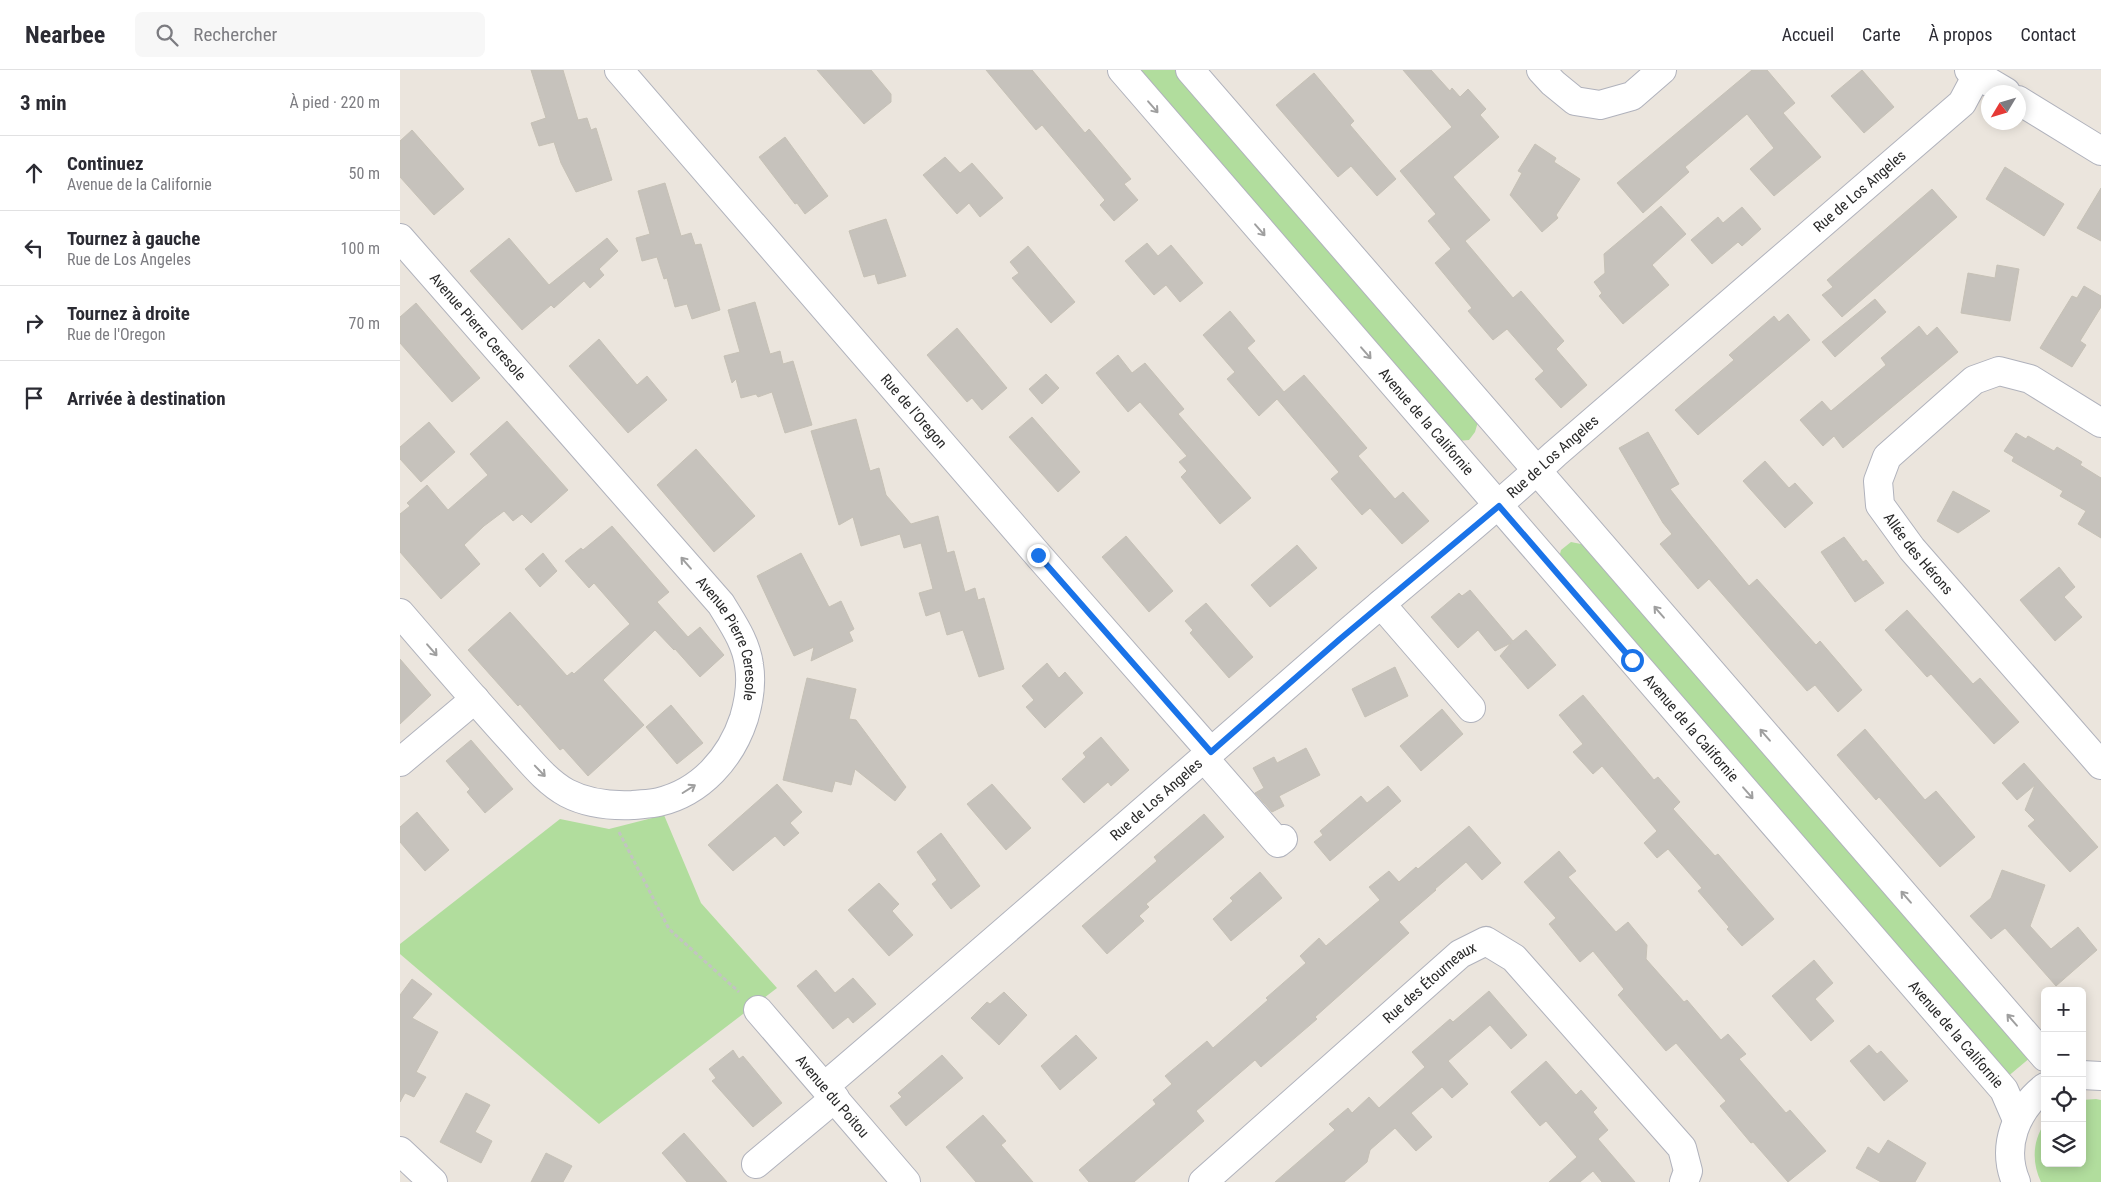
<!DOCTYPE html>
<html lang="fr">
<meta charset="utf-8">
<style>
:root{--surface:#fff;--page:#f7f7f7;--text:#2b2b33;--muted:#7c7c81;--line:#e1e1e2}
body{margin:0;font-family:"Roboto Condensed",sans-serif;background:var(--page);color:var(--text)}
.controls{position:absolute;right:15px;bottom:15px;display:grid;overflow:hidden;border-radius:8px;box-shadow:0 2px 12px #0003}
.controls button{width:45px;height:45px;display:grid;place-items:center;padding:0;border:0;border-bottom:1px solid var(--line);background:var(--surface);color:var(--text);font:25px sans-serif}
.compass{position:absolute;left:1581px;top:15px;width:45px;height:45px;border-radius:50%;background:var(--surface);box-shadow:0 2px 12px #0003;rotate:232deg}
.stop{position:absolute;width:15px;height:15px;margin:-11px;border:4px solid #1a73e8;border-radius:50%;background:#fff}
.stop.end{background:#1a73e8;border-color:#fff;box-shadow:0 1px 5px #0008}
.list{margin:0;padding:0;list-style:none}
h2{display:flex;justify-content:space-between;align-items:center;height:65px;margin:0;padding:0 20px;font-size:21px}
h2 small{font-size:16px;font-weight:400;color:var(--muted)}
.list li{display:grid;grid-template-columns:32px 1fr auto;gap:15px;align-items:center;box-sizing:border-box;height:75px;padding:0 20px;border-top:1px solid var(--line)}
.list b{display:block;font-size:19px;white-space:nowrap}
.list p{margin:0;font-size:16px;white-space:nowrap;color:var(--muted)}
.list em{font-size:16px;font-style:normal;color:var(--muted)}
.icon{flex:none;width:28px;height:28px;fill:none;stroke:currentColor;stroke-width:2;stroke-linecap:round;stroke-linejoin:round}
.map{position:relative;flex:none;width:1701px;height:1112px;overflow:hidden}
header{display:flex;align-items:center;gap:30px;box-sizing:border-box;height:70px;padding:0 25px;background:var(--surface);border-bottom:1px solid var(--line)}
header strong{font-size:24px}
nav{display:flex;gap:28px;margin-inline-start:auto;font-size:18px}
.search{width:350px;height:45px;background:var(--page);display:flex;align-items:center;gap:12px;box-sizing:border-box;padding:0 18px;border-radius:8px;color:var(--muted);font-size:19px}
main{display:flex}
aside{flex:1;background:var(--surface)}
.map>svg:first-child{display:block}
.green{fill:#b1dd9d}
.building{fill:#c6c2bc;stroke:#c6c1b6}
.lines{fill:none;stroke-linecap:round;stroke-linejoin:round}
.minor-casing{stroke:#b0b2bc;stroke-width:30}
.path{stroke:#c3c3c3;stroke-width:3;stroke-dasharray:4 2.5;stroke-linecap:butt}
.minor{stroke:#fff;stroke-width:28}
.oneway{stroke:#9f9f9f}
.route{stroke:#1a73e8;stroke-width:6}
.labels{text-anchor:middle;dominant-baseline:central;stroke-width:4;stroke-linejoin:round;paint-order:stroke}
.street-label{font-size:15px;fill:#2a2a2a;stroke:#fff}
</style>
<header>
<strong>Nearbee</strong>
<div class="search"><svg class="icon" aria-label="search" viewBox="0 0 24 24"><circle cx="10" cy="10" r="6"/><path d="M15 15l6 6"/></svg>Rechercher</div>
<nav><a>Accueil</a><a>Carte</a><a>À propos</a><a>Contact</a></nav>
</header>
<main>
<aside>
<h2>3 min<small>À pied · 220 m</small></h2>
<ul class="list">
<li><svg class="icon" aria-label="ahead" viewBox="0 0 24 24"><path d="M12 20V5M6 11l6-6 6 6"/></svg><div><b>Continuez</b><p>Avenue de la Californie</p></div><em>50 m</em></li>
<li><svg class="icon" aria-label="left" viewBox="0 0 24 24"><path d="M17 20v-9H6M10 6l-5 5 5 5"/></svg><div><b>Tournez à gauche</b><p>Rue de Los Angeles</p></div><em>100 m</em></li>
<li><svg class="icon" aria-label="right" viewBox="0 0 24 24"><path d="M7 20v-9h11M14 6l5 5-5 5"/></svg><div><b>Tournez à droite</b><p>Rue de l'Oregon</p></div><em>70 m</em></li>
<li><svg class="icon" aria-label="arrive" viewBox="0 0 24 24"><path d="M6 21V4h12l-3 4 3 4H6"/></svg><div><b>Arrivée à destination</b></div></li>
</ul>
</aside>
<div class="map">
<svg width="1701" height="1112" viewBox="0 0 1701 1112">
<rect width="100%" height="100%" fill="#ebe5dd"/>
<path class="green" d="M 733,0 L 776,0 L 1078,352 L 1075,362 L 1069,370 L 1057,371 Z
M 1171,472 L 1186,475 L 1631,987 L 1606,1008 L 1159,488 L 1161,480 Z
M 264,745 L 301,833 L 377,918 L 199,1054 L 0,884 L 0,874 L 160,749 L 209,759 Z
M 1696,1029 L 1701,1030 L 1701,1112 L 1641,1112 C 1632,1093 1632,1071 1645,1053 L 1645,1093 L 1682,1093 L 1682,1030 Z"/>
<path class="building" d="M 131,0 L 163,0 L 178,50 L 187,48 L 191,60 L 196,58 L 212,110 L 176,122 L 161,93 L 154,72 L 139,76 L 131,53 L 146,48 Z
M 417,0 L 471,0 L 491,24 L 491,32 L 464,54 Z
M 586,0 L 632,0 L 685,63 L 689,59 L 731,109 L 724,114 L 738,130 L 714,151 L 700,135 L 705,130 L 642,55 L 636,60 Z
M 1003,0 L 1031,0 L 1050,21 L 1052,18 L 1060,27 L 1068,19 L 1086,39 L 1080,45 L 1099,67 L 1053,107 L 1090,150 L 1065,171 L 1113,228 L 1121,221 L 1164,271 L 1156,279 L 1187,315 L 1161,338 L 1135,309 L 1144,301 L 1128,283 L 1107,259 L 1093,270 L 1068,241 L 1072,238 L 1035,193 L 1051,179 L 1028,151 L 1036,144 L 1000,101 L 1052,57 Z
M 1352,0 L 1367,0 L 1395,33 L 1383,43 L 1421,87 L 1374,126 L 1350,99 L 1374,78 L 1347,44 L 1285,97 L 1289,102 L 1243,143 L 1217,113 Z
M 1462,0 L 1494,37 L 1464,63 L 1431,26 Z
M 914,3 L 954,51 L 950,55 L 996,109 L 977,126 L 951,96 L 938,107 L 876,35 Z
M 12,60 L 64,119 L 34,145 L 0,107 L 0,71 Z
M 385,67 L 428,126 L 405,144 L 397,133 L 395,134 L 359,87 Z
M 1135,74 L 1156,88 L 1154,92 L 1180,109 L 1156,145 L 1158,148 L 1142,162 L 1110,125 L 1122,103 L 1118,101 Z
M 545,87 L 560,103 L 572,93 L 603,128 L 580,147 L 569,133 L 557,144 L 523,105 Z
M 1605,97 L 1664,134 L 1644,166 L 1586,129 Z
M 265,113 L 281,166 L 291,163 L 295,175 L 301,174 L 320,240 L 292,249 L 287,234 L 275,237 L 267,208 L 264,209 L 257,187 L 242,191 L 236,168 L 250,164 L 238,121 Z
M 1701,118 L 1701,171 L 1677,158 Z
M 1532,119 L 1557,147 L 1442,247 L 1422,225 L 1433,217 L 1427,210 Z
M 1261,136 L 1286,164 L 1252,195 L 1269,215 L 1223,254 L 1199,226 L 1202,223 L 1194,212 L 1205,203 L 1204,184 Z
M 1342,137 L 1361,159 L 1342,176 L 1338,172 L 1312,194 L 1291,170 L 1318,147 L 1323,153 Z
M 486,149 L 506,206 L 478,214 L 475,204 L 464,207 L 449,161 Z
M 109,168 L 149,215 L 207,168 L 218,181 L 199,199 L 204,205 L 190,218 L 184,211 L 154,238 L 151,235 L 122,260 L 70,201 Z
M 747,173 L 758,186 L 771,175 L 803,213 L 780,232 L 766,215 L 754,225 L 725,191 Z
M 628,176 L 675,232 L 651,253 L 612,208 L 619,203 L 610,192 Z
M 1597,195 L 1619,199 L 1610,251 L 1561,243 L 1568,203 L 1595,208 Z
M 1684,216 L 1701,226 L 1701,237 L 1680,271 L 1686,275 L 1672,297 L 1640,278 L 1672,226 L 1677,228 Z
M 1475,229 L 1486,242 L 1435,287 L 1422,272 Z
M 355,232 L 370,284 L 380,281 L 383,294 L 393,291 L 412,355 L 385,363 L 372,322 L 358,327 L 356,324 L 341,328 L 336,309 L 332,313 L 324,286 L 340,282 L 328,240 Z
M 16,233 L 80,308 L 52,332 L 0,273 L 0,247 Z
M 830,241 L 855,271 L 847,278 L 884,322 L 904,305 L 967,378 L 958,386 L 995,429 L 1003,422 L 1029,451 L 1002,474 L 970,438 L 962,445 L 931,409 L 939,402 L 877,329 L 859,346 L 827,309 L 835,302 L 803,265 Z
M 1388,244 L 1410,270 L 1298,365 L 1275,340 L 1334,290 L 1329,285 L 1374,246 L 1379,252 Z
M 1519,256 L 1527,266 L 1537,257 L 1558,282 L 1443,378 L 1434,366 L 1423,376 L 1400,350 L 1422,331 L 1431,341 L 1486,295 L 1481,288 Z
M 557,258 L 607,318 L 582,340 L 572,328 L 567,332 L 527,285 Z
M 199,269 L 237,315 L 247,306 L 267,330 L 228,363 L 169,296 Z
M 718,285 L 732,303 L 745,293 L 784,339 L 778,344 L 851,428 L 820,454 L 781,407 L 787,401 L 779,392 L 787,386 L 740,332 L 728,342 L 696,303 Z
M 646,304 L 659,318 L 642,334 L 629,319 Z
M 632,347 L 680,402 L 658,422 L 609,367 Z
M 456,349 L 470,401 L 479,398 L 486,425 L 511,454 L 538,446 L 547,483 L 554,481 L 565,522 L 575,518 L 578,530 L 584,528 L 604,599 L 579,607 L 563,560 L 547,565 L 540,541 L 526,546 L 519,523 L 533,519 L 521,473 L 504,478 L 500,464 L 461,476 L 453,447 L 439,455 L 411,361 Z
M 107,351 L 168,420 L 131,453 L 122,444 L 113,451 L 104,441 L 84,456 L 64,475 L 80,494 L 41,529 L 0,482 L 0,444 L 10,436 L 7,433 L 27,415 L 48,440 L 88,405 L 70,384 Z
M 29,352 L 55,382 L 21,412 L 0,389 L 0,377 Z
M 1248,362 L 1279,414 L 1270,419 L 1292,447 L 1349,516 L 1357,509 L 1416,575 L 1420,571 L 1462,620 L 1438,642 L 1415,615 L 1407,621 L 1309,509 L 1298,519 L 1260,474 L 1272,464 L 1263,453 L 1219,378 Z
M 1616,363 L 1626,369 L 1628,366 L 1654,381 L 1657,377 L 1682,392 L 1680,395 L 1701,408 L 1701,468 L 1678,454 L 1686,441 L 1660,426 L 1663,421 L 1612,391 L 1614,387 L 1604,381 Z
M 296,379 L 355,446 L 314,482 L 257,415 Z
M 1365,391 L 1389,418 L 1395,413 L 1413,433 L 1385,458 L 1343,411 Z
M 1553,421 L 1590,441 L 1558,463 L 1537,451 Z
M 212,456 L 269,522 L 257,532 L 288,567 L 300,557 L 324,585 L 300,607 L 275,579 L 274,580 L 255,560 L 203,610 L 244,655 L 188,706 L 163,678 L 160,680 L 120,634 L 118,636 L 68,580 L 110,542 L 167,606 L 172,602 L 174,604 L 230,554 L 194,513 L 189,518 L 165,491 L 181,478 L 183,480 Z
M 726,466 L 773,521 L 749,542 L 702,487 Z
M 1444,467 L 1463,492 L 1466,490 L 1484,513 L 1455,532 L 1421,482 Z
M 897,475 L 917,498 L 870,537 L 851,515 Z
M 143,483 L 157,501 L 140,517 L 125,499 Z
M 401,483 L 429,537 L 441,531 L 454,559 L 449,562 L 453,571 L 411,591 L 414,577 L 394,586 L 357,506 Z
M 1659,497 L 1675,517 L 1664,527 L 1682,547 L 1655,571 L 1620,530 Z
M 1070,520 L 1113,571 L 1126,560 L 1156,595 L 1128,619 L 1100,586 L 1111,573 L 1095,581 L 1078,560 L 1058,578 L 1031,547 L 1059,523 L 1062,526 Z
M 806,533 L 853,587 L 829,608 L 790,563 L 793,560 L 785,551 Z
M 1507,540 L 1573,614 L 1580,608 L 1619,652 L 1594,674 L 1531,604 L 1527,607 L 1485,560 Z
M 0,589 L 31,625 L 0,654 Z
M 647,593 L 659,608 L 665,602 L 683,623 L 645,658 L 626,637 L 634,630 L 622,616 Z
M 995,597 L 1008,626 L 965,647 L 952,619 Z
M 407,608 L 456,619 L 449,649 L 456,650 L 506,717 L 495,731 L 455,699 L 451,715 L 435,711 L 432,722 L 383,710 Z
M 1183,625 L 1254,710 L 1258,707 L 1280,732 L 1273,739 L 1315,786 L 1318,784 L 1374,849 L 1342,876 L 1327,859 L 1329,857 L 1298,821 L 1302,818 L 1268,779 L 1257,788 L 1244,773 L 1257,761 L 1202,696 L 1193,704 L 1173,682 L 1183,674 L 1159,645 Z
M 271,635 L 303,673 L 277,694 L 246,657 Z
M 1042,639 L 1063,664 L 1021,701 L 1000,676 Z
M 1465,659 L 1525,730 L 1536,721 L 1575,767 L 1540,797 L 1479,727 L 1476,730 L 1437,685 Z
M 701,667 L 729,700 L 711,716 L 708,712 L 684,733 L 662,709 L 686,687 L 683,683 Z
M 71,670 L 113,719 L 85,743 L 67,722 L 70,719 L 46,691 Z
M 906,678 L 920,705 L 879,726 L 884,736 L 872,742 L 855,723 L 864,718 L 853,698 L 874,687 L 877,693 Z
M 1624,693 L 1698,777 L 1670,802 L 1628,756 L 1635,750 L 1625,740 L 1635,715 L 1617,730 L 1602,713 Z
M 377,714 L 402,742 L 390,753 L 399,763 L 384,776 L 375,766 L 333,801 L 308,775 Z
M 592,714 L 631,758 L 606,780 L 567,734 Z
M 988,716 L 1001,731 L 930,791 L 914,772 L 923,765 L 920,761 L 961,726 L 967,733 Z
M 17,742 L 49,780 L 25,801 L 0,772 L 0,757 Z
M 804,744 L 824,767 L 746,834 L 749,837 L 739,846 L 744,851 L 707,884 L 682,856 L 757,791 L 754,787 Z
M 1069,756 L 1101,793 L 1082,810 L 1066,792 L 1035,819 L 1036,820 L 999,852 L 1009,863 L 915,947 L 917,949 L 861,997 L 855,990 L 796,1041 L 804,1051 L 734,1112 L 689,1112 L 679,1100 L 756,1034 L 753,1030 L 772,1014 L 765,1006 L 807,971 L 813,978 L 868,930 L 866,928 L 906,893 L 900,886 L 919,868 L 926,876 L 980,830 L 969,817 L 989,801 L 999,812 L 1016,797 L 1018,799 Z
M 541,763 L 580,816 L 551,839 L 532,814 L 537,810 L 517,782 Z
M 1159,781 L 1176,801 L 1168,807 L 1216,862 L 1228,852 L 1247,875 L 1246,889 L 1284,932 L 1287,930 L 1321,970 L 1328,964 L 1346,984 L 1339,989 L 1386,1043 L 1390,1040 L 1426,1081 L 1388,1112 L 1353,1072 L 1351,1073 L 1320,1036 L 1326,1031 L 1276,973 L 1266,981 L 1218,925 L 1224,919 L 1193,881 L 1180,892 L 1149,854 L 1156,848 L 1124,812 Z
M 1602,800 L 1645,815 L 1630,856 L 1651,879 L 1678,857 L 1697,880 L 1656,916 L 1605,858 L 1591,869 L 1570,846 L 1591,828 Z
M 860,802 L 882,828 L 831,871 L 813,849 L 833,831 L 830,828 Z
M 479,813 L 499,834 L 492,841 L 513,865 L 489,886 L 448,840 Z
M 1414,890 L 1433,913 L 1415,929 L 1434,951 L 1411,971 L 1372,926 Z
M 416,900 L 435,923 L 453,908 L 476,934 L 453,953 L 448,947 L 433,959 L 397,916 Z
M 12,909 L 32,924 L 12,948 L 38,962 L 16,1002 L 26,1007 L 14,1027 L 5,1023 L 0,1032 L 0,925 Z
M 1089,921 L 1127,965 L 1111,979 L 1090,955 L 1048,991 L 1068,1014 L 1052,1028 L 1042,1017 L 1011,1043 L 1032,1067 L 1016,1081 L 995,1058 L 970,1080 L 967,1092 L 944,1112 L 875,1112 L 935,1060 L 929,1054 L 948,1038 L 952,1043 L 969,1027 L 979,1038 L 1025,997 L 1012,982 L 1050,949 L 1053,952 Z
M 604,922 L 627,945 L 599,975 L 571,948 L 587,932 L 590,934 Z
M 676,965 L 697,988 L 660,1020 L 641,996 Z
M 1469,975 L 1477,984 L 1481,981 L 1508,1011 L 1484,1031 L 1450,991 Z
M 333,980 L 339,989 L 343,986 L 382,1033 L 353,1057 L 312,1011 L 316,1008 L 309,999 Z
M 542,985 L 563,1008 L 506,1056 L 490,1036 L 502,1027 L 498,1023 Z
M 1146,991 L 1176,1025 L 1181,1020 L 1197,1038 L 1193,1042 L 1208,1060 L 1198,1069 L 1235,1112 L 1202,1112 L 1193,1101 L 1180,1112 L 1149,1112 L 1177,1087 L 1146,1051 L 1140,1056 L 1111,1022 Z
M 66,1023 L 90,1035 L 75,1062 L 92,1071 L 81,1093 L 40,1072 Z
M 583,1045 L 606,1071 L 601,1075 L 633,1112 L 576,1112 L 546,1077 Z
M 284,1063 L 327,1112 L 287,1112 L 262,1083 Z
M 1488,1070 L 1526,1093 L 1515,1112 L 1481,1112 L 1456,1098 L 1468,1077 L 1479,1084 Z
M 146,1083 L 172,1096 L 163,1112 L 131,1112 Z"/>
<g class="lines">
<defs>
<g id="minor">
<path id="s1" d="M 219,0 L 638,485 L 811,682"/>
<path id="s2" d="M 722,0 L 1604,1020 L 1617,1050"/>
<path d="M 790,0 L 1645,987"/>
<path d="M 1141,0 L 1153,13 L 1175,31 L 1200,35 L 1232,26 L 1262,0"/>
<path d="M 1569,0 L 1606,22"/>
<path d="M 1618,30 L 1701,81"/>
<path id="s3" d="M 0,168 L 321,534 C 333,554 346,572 349,595 C 352,613 349,631 344,648 C 331,688 301,722 259,732 C 251,734 242,734 233,735 C 210,736 188,734 167,723 C 145,711 129,689 112,671 C 74,629 37,586 0,543"/>
<path id="s4" d="M 1701,353 L 1630,309 L 1599,301 L 1574,310 L 1487,387 L 1478,411 L 1480,435 L 1512,479 L 1701,695"/>
<path d="M 981,534 L 1071,638"/>
<path d="M 804,688 L 878,773 L 883,769"/>
<path d="M 0,692 L 75,629"/>
<path id="s5" d="M 358,940 L 506,1112"/>
<path d="M 1682,1005 L 1701,1006"/>
<path id="s6" d="M 425,1016 C 597,869 767,720 938,571 C 1010,508 1085,449 1155,384 L 1562,33 L 1577,5"/>
<path d="M 0,1081 L 33,1112"/>
<path d="M 356,1094 L 435,1028"/>
<path id="s7" d="M 803,1112 L 1060,884 L 1086,871 L 1114,888 L 1282,1078 L 1288,1101 L 1284,1112"/>
<path d="M 1616,1112 C 1601,1076 1616,1040 1645,1017"/>
</g>
</defs>
<use href="#minor" class="minor-casing"/>
<path class="path" d="M 219,762 L 269,859 L 339,922"/>
<use href="#minor" class="minor"/>
</g>
<defs><path id="oneway-shaft" d="M-6 0H5M1.5-3L5.5 0L1.5 3" fill="none" stroke-width="1.6" stroke-linecap="round" stroke-linejoin="round" transform="scale(1.25)"/></defs>
<g class="oneway">
<use href="#oneway-shaft" transform="translate(753 37) rotate(49)"/>
<use href="#oneway-shaft" transform="translate(860 160) rotate(49)"/>
<use href="#oneway-shaft" transform="translate(966 283) rotate(49)"/>
<use href="#oneway-shaft" transform="translate(286 493) rotate(-131)"/>
<use href="#oneway-shaft" transform="translate(1259 542) rotate(-131)"/>
<use href="#oneway-shaft" transform="translate(32 580) rotate(49)"/>
<use href="#oneway-shaft" transform="translate(1365 665) rotate(-131)"/>
<use href="#oneway-shaft" transform="translate(140 701) rotate(46)"/>
<use href="#oneway-shaft" transform="translate(289 719) rotate(-32)"/>
<use href="#oneway-shaft" transform="translate(1348 723) rotate(49)"/>
<use href="#oneway-shaft" transform="translate(1506 827) rotate(-131)"/>
<use href="#oneway-shaft" transform="translate(1612 950) rotate(-131)"/>
</g>
<g class="lines">
<path class="route" d="M 638,485 L 811,682 L 940,569 L 1099,436 L 1232,590"/>
</g>
<g class="labels">
<g class="street-label">
<text stroke="none"><textPath href="#s6" startOffset="1368">Rue de Los Angeles</textPath></text>
<text stroke="none"><textPath href="#s3" startOffset="118">Avenue Pierre Ceresole</textPath></text>
<text stroke="none"><textPath href="#s1" startOffset="451">Rue de l'Oregon</textPath></text>
<text stroke="none"><textPath href="#s2" startOffset="465">Avenue de la Californie</textPath></text>
<text stroke="none"><textPath href="#s6" startOffset="962">Rue de Los Angeles</textPath></text>
<text stroke="none"><textPath href="#s4" startOffset="370">Allée des Hérons</textPath></text>
<text stroke="none"><textPath href="#s3" startOffset="522">Avenue Pierre Ceresole</textPath></text>
<text stroke="none"><textPath href="#s2" startOffset="870">Avenue de la Californie</textPath></text>
<text stroke="none"><textPath href="#s6" startOffset="438">Rue de Los Angeles</textPath></text>
<text stroke="none"><textPath href="#s7" startOffset="302">Rue des Étourneaux</textPath></text>
<text stroke="none"><textPath href="#s2" startOffset="1275">Avenue de la Californie</textPath></text>
<text stroke="none"><textPath href="#s5" startOffset="114">Avenue du Poitou</textPath></text>
</g>
</g>
</svg>
<div class="controls">
<button>+</button>
<button>−</button>
<button><svg class="icon" aria-label="locate" viewBox="0 0 24 24"><circle cx="12" cy="12" r="6"/><path d="M12 2v4M12 18v4M2 12h4M18 12h4"/></svg></button>
<button><svg class="icon" aria-label="layers" viewBox="0 0 24 24"><path d="M12 4l9 5-9 5-9-5zM3 14l9 5 9-5"/></svg></button>
</div>
<svg class="compass" viewBox="-18 -18 36 36"><path d="M0-13l5 13h-10z" fill="#e53935"/><path d="M0 13l5-13h-10z" fill="#7c7c81"/></svg>
<div class="stop" style="left:1232px;top:590px"></div>
<div class="stop end" style="left:638px;top:485px"></div>
</div>
</main>
